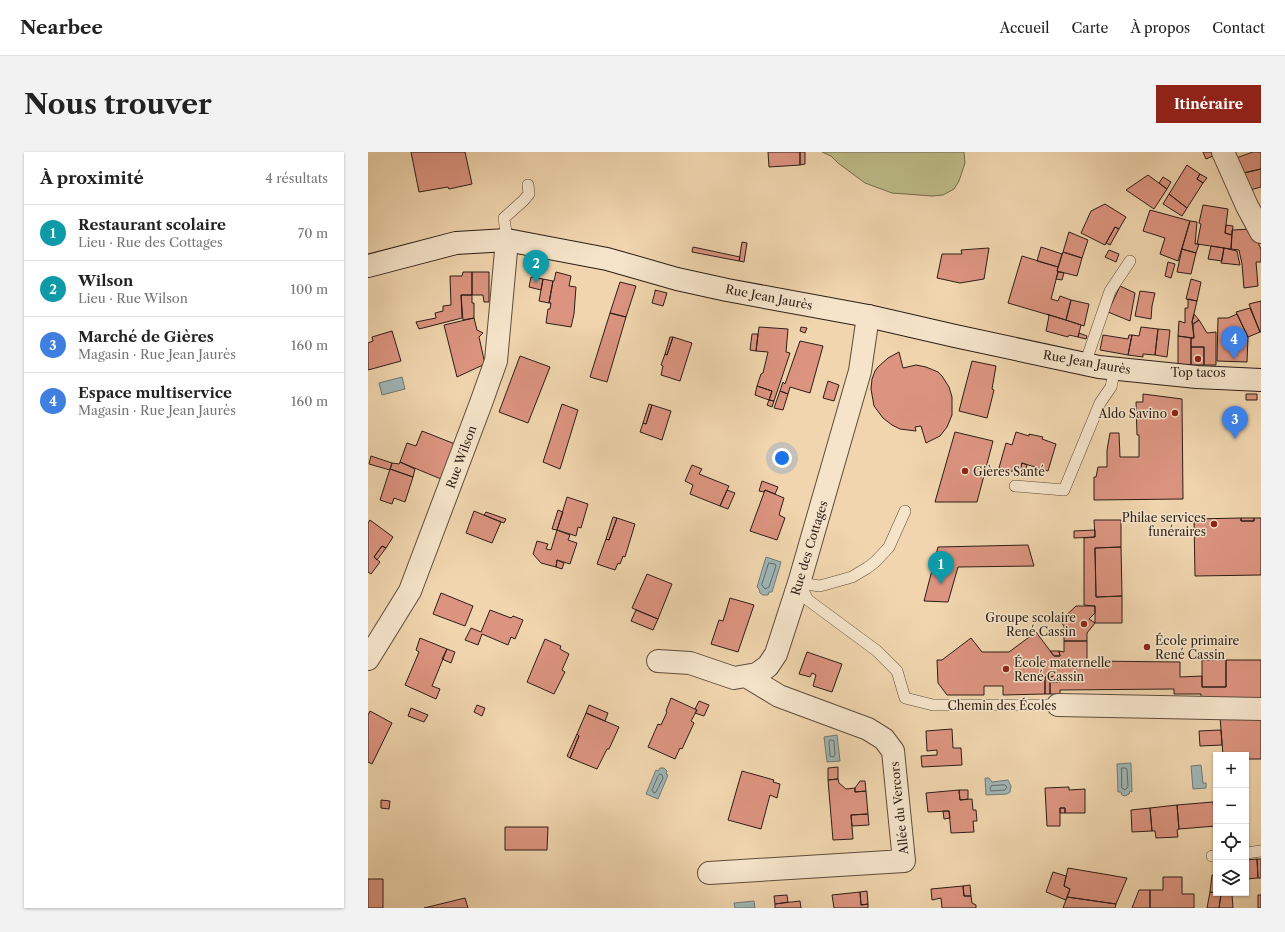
<!DOCTYPE html>
<html lang="fr">
<meta charset="utf-8">
<style>
:root{--surface:#fff;--page:#f2f2f2;--text:#222;--muted:#767676;--line:#e0e0e0;--accent:#8f2418}
body{margin:0;font-family:"Libre Caslon Text",serif;background:var(--page);color:var(--text)}
.controls{position:absolute;right:12px;bottom:12px;display:grid;overflow:hidden;border-radius:0px;box-shadow:0 1px 3px #0004}
.controls button{width:36px;height:36px;display:grid;place-items:center;padding:0;border:0;border-bottom:1px solid var(--line);background:var(--surface);color:var(--text);font:20px sans-serif}
.you{position:absolute;left:414px;top:306px;width:14px;height:14px;margin:-10px;border:3px solid #fff;border-radius:50%;background:#1a73e8;box-shadow:0 0 0 6px #1a73e833}
.badge{display:grid;place-items:center;width:26px;height:26px;border-radius:50%;background:var(--accent);color:#fff;font-size:13px;font-weight:700}
.pin{position:absolute;translate:-50% -33px;filter:drop-shadow(0 1px 2px #0008)}
.pin::after{content:'';position:absolute;top:21px;width:14px;height:12px;background:inherit;clip-path:polygon(0 0,100% 0,50% 100%)}
.list{margin:0;padding:0;list-style:none}
h2{display:flex;justify-content:space-between;align-items:center;height:52px;margin:0;padding:0 16px;font-size:17px}
h2 small{font-size:13px;font-weight:400;color:var(--muted)}
.list li{display:grid;grid-template-columns:26px 1fr auto;gap:12px;align-items:center;box-sizing:border-box;height:56px;padding:0 16px;border-top:1px solid var(--line)}
.list b{display:block;font-size:15px;white-space:nowrap}
.list p{margin:0;font-size:13px;white-space:nowrap;color:var(--muted)}
.list em{font-size:13px;font-style:normal;color:var(--muted)}
.icon{flex:none;width:22px;height:22px;fill:none;stroke:currentColor;stroke-width:2;stroke-linecap:round;stroke-linejoin:round}
.map{position:relative;flex:none;width:893px;height:756px;overflow:hidden;border-radius:0px}
header{display:flex;align-items:center;gap:24px;box-sizing:border-box;height:56px;padding:0 20px;background:var(--surface);border-bottom:1px solid var(--line)}
header strong{font-size:19px}
nav{display:flex;gap:22px;margin-inline-start:auto;font-size:14px}
.intro{display:flex;align-items:center;justify-content:space-between;box-sizing:border-box;height:96px;padding:0 24px}
h1{margin:0;font-size:28px}
.button{padding:10px 18px;border-radius:0px;background:var(--accent);color:#fff;font-size:14px;font-weight:700}
main{display:flex;gap:24px;padding:0 24px}
aside{flex:1;background:var(--surface);border-radius:0px;box-shadow:0 1px 3px #0004}
.map>svg:first-child{display:block}
.green{fill:#bdbc88;stroke:#746d4f}
.water{fill:#9fb6b6;stroke:#717976}
.lines{fill:none;stroke-linecap:round;stroke-linejoin:round}
.shore{stroke:#666a66;stroke-width:1}
.building{fill:#dc9480;stroke:#2c1e16}
.service-casing{stroke:#5d4c3c;stroke-width:12}
.minor-casing{stroke:#5d4c3c;stroke-width:24}
.secondary-casing{stroke:#2c1e16;stroke-width:24}
.service{stroke:#f5e4ca;stroke-width:11}
.minor{stroke:#f5e4ca;stroke-width:22}
.secondary{stroke:#f5e4ca;stroke-width:22}
.poi-dot{fill:#8f2418;stroke:#f5e4ca;stroke-width:1.5}
.labels{text-anchor:middle;dominant-baseline:central;stroke-width:3;stroke-linejoin:round;paint-order:stroke}
.street-label{font-size:12px;fill:#2c1e16;stroke:#f5e4ca}
.poi-label{font-size:12px;fill:#2c1e16;stroke:#f5e4ca;text-anchor:end}
</style>
<header>
<strong>Nearbee</strong>
<nav><a>Accueil</a><a>Carte</a><a>À propos</a><a>Contact</a></nav>
</header>
<div class="intro"><h1>Nous trouver</h1><a class="button">Itinéraire</a></div>
<main>
<aside>
<h2>À proximité<small>4 résultats</small></h2>
<ul class="list">
<li><span class="badge" style="background:#0f9aa8">1</span><div><b>Restaurant scolaire</b><p>Lieu · Rue des Cottages</p></div><em>70 m</em></li>
<li><span class="badge" style="background:#0f9aa8">2</span><div><b>Wilson</b><p>Lieu · Rue Wilson</p></div><em>100 m</em></li>
<li><span class="badge" style="background:#3f7fe0">3</span><div><b>Marché de Gières</b><p>Magasin · Rue Jean Jaurès</p></div><em>160 m</em></li>
<li><span class="badge" style="background:#3f7fe0">4</span><div><b>Espace multiservice</b><p>Magasin · Rue Jean Jaurès</p></div><em>160 m</em></li>
</ul>
</aside>
<div class="map">
<svg width="893" height="756" viewBox="0 0 893 756">
<rect width="100%" height="100%" fill="#f0d5ae"/>
<filter id="stains"><feTurbulence type="fractalNoise" baseFrequency=".005" numOctaves="4"/><feColorMatrix values="0 0 0 0 .2 0 0 0 0 .09 0 0 0 0 .02 0 0 0 .5 -.17"/></filter>
<radialGradient id="worn" r=".72"><stop offset=".6" stop-color="#630" stop-opacity="0"/><stop offset="1" stop-color="#630" stop-opacity=".3"/></radialGradient>
<path class="green" d="M 454,0 L 596,0 L 597,11 L 591,29 L 586,37 L 575,43 L 564,44 L 524,41 L 497,31 L 470,11 L 463,4 Z"/>
<path class="water" d="M 34,225 L 37,237 L 14,243 L 11,231 Z
M 398,405 L 413,410 L 404,440 L 401,440 L 400,443 L 395,443 L 392,441 L 391,437 L 389,435 Z
M 469,583 L 472,609 L 459,610 L 456,585 Z
M 763,611 L 764,640 L 762,639 L 761,642 L 757,644 L 754,643 L 753,640 L 750,640 L 749,612 Z
M 833,613 L 835,631 L 838,631 L 838,636 L 825,637 L 823,614 Z
M 292,616 L 296,616 L 299,619 L 298,622 L 300,623 L 290,647 L 278,642 L 288,618 L 290,619 Z
M 617,626 L 621,626 L 624,630 L 640,628 L 643,634 L 642,640 L 639,642 L 618,643 Z
M 386,749 L 387,756 L 367,756 L 366,751 Z"/>
<g class="lines">
<path class="shore" d="M 401,411 L 407,412 L 408,414 L 401,435 L 397,437 L 394,433 Z
M 462,588 L 464,588 L 466,589 L 467,603 L 465,605 L 462,604 L 461,590 Z
M 754,616 L 757,616 L 759,617 L 760,635 L 757,638 L 754,636 Z
M 292,622 L 294,623 L 295,626 L 288,640 L 286,641 L 284,638 L 290,624 Z
M 637,633 L 639,635 L 637,638 L 623,639 L 622,637 L 623,634 Z"/>
</g>
<path class="building" d="M 43,0 L 97,0 L 104,32 L 81,37 L 80,35 L 51,40 Z
M 400,0 L 432,0 L 432,13 L 401,15 Z
M 432,0 L 437,0 L 437,12 L 432,13 Z
M 835,0 L 846,0 L 847,3 L 838,7 Z
M 885,0 L 893,0 L 893,17 L 875,21 L 868,6 Z
M 819,13 L 832,22 L 829,27 L 835,31 L 819,56 L 801,42 Z
M 893,17 L 893,35 L 882,38 L 876,21 Z
M 832,22 L 839,26 L 835,31 L 829,27 Z
M 780,23 L 799,37 L 786,57 L 758,38 Z
M 795,25 L 803,30 L 799,37 L 791,31 Z
M 801,42 L 819,56 L 814,64 L 795,52 Z
M 737,52 L 758,65 L 751,77 L 747,75 L 737,93 L 713,81 L 723,59 Z
M 835,53 L 860,57 L 857,81 L 864,83 L 863,97 L 829,92 L 833,72 L 831,71 Z
M 782,58 L 822,69 L 810,109 L 792,102 L 797,86 L 775,79 Z
M 822,69 L 829,70 L 827,92 L 831,92 L 828,101 L 814,97 Z
M 858,73 L 865,74 L 864,83 L 857,81 Z
M 747,75 L 751,77 L 742,93 L 738,91 Z
M 884,77 L 893,97 L 893,110 L 888,110 L 890,134 L 876,136 L 874,112 L 871,98 L 863,97 L 864,78 Z
M 701,80 L 720,88 L 714,106 L 695,100 Z
M 374,90 L 379,91 L 376,110 L 371,109 Z
M 843,94 L 856,96 L 854,109 L 840,107 Z
M 325,95 L 372,105 L 371,109 L 324,100 Z
M 673,95 L 694,102 L 690,115 L 669,109 Z
M 621,96 L 616,127 L 592,131 L 569,126 L 574,102 L 594,102 L 593,98 Z
M 856,96 L 869,99 L 872,113 L 853,111 Z
M 814,97 L 828,101 L 823,122 L 809,120 Z
M 741,98 L 751,102 L 748,110 L 737,105 Z
M 695,100 L 714,106 L 709,124 L 689,119 Z
M 654,104 L 690,115 L 689,119 L 690,120 L 683,147 L 690,149 L 692,144 L 703,148 L 698,168 L 640,151 Z
M 800,110 L 807,112 L 803,126 L 797,124 Z
M 95,120 L 104,120 L 104,143 L 93,143 L 94,166 L 51,177 L 48,170 L 68,166 L 67,161 L 75,159 L 75,154 L 83,153 L 82,124 L 94,124 Z
M 104,120 L 121,120 L 121,150 L 116,150 L 115,143 L 104,143 Z
M 188,120 L 203,124 L 201,134 L 208,135 L 206,162 L 203,175 L 178,171 L 180,157 L 182,157 L 183,151 L 181,151 L 185,129 L 186,129 Z
M 690,120 L 696,121 L 694,128 L 688,127 Z
M 163,125 L 175,127 L 173,138 L 161,135 Z
M 175,127 L 185,129 L 181,151 L 171,149 Z
M 823,127 L 833,130 L 829,149 L 818,147 Z
M 252,130 L 268,134 L 258,165 L 242,161 Z
M 752,134 L 767,141 L 762,169 L 740,160 Z
M 287,138 L 299,141 L 295,154 L 284,151 L 287,140 Z
M 772,139 L 787,141 L 784,154 L 783,167 L 767,164 Z
M 93,143 L 104,143 L 104,151 L 106,151 L 106,166 L 95,168 Z
M 820,147 L 829,149 L 824,170 L 826,186 L 810,184 L 811,169 L 817,171 L 817,156 L 820,156 Z
M 703,148 L 721,152 L 716,174 L 698,168 Z
M 893,149 L 893,180 L 892,180 L 881,152 Z
M 882,156 L 892,180 L 880,185 L 868,160 Z
M 242,161 L 258,165 L 239,230 L 222,225 Z
M 679,162 L 713,173 L 710,185 L 701,183 L 700,185 L 678,179 L 681,164 Z
M 826,162 L 831,168 L 825,172 L 824,170 Z
M 869,162 L 880,185 L 879,210 L 849,209 L 850,166 L 860,166 Z
M 106,166 L 109,178 L 115,181 L 111,185 L 117,212 L 89,225 L 76,173 Z
M 831,168 L 839,181 L 848,180 L 848,213 L 836,213 L 836,195 L 823,195 L 823,186 L 826,186 L 825,172 Z
M 391,175 L 420,177 L 418,200 L 422,201 L 406,249 L 401,248 L 404,239 L 389,234 L 393,222 L 395,221 L 400,200 L 388,199 Z
M 433,175 L 439,176 L 437,181 L 432,179 Z
M 773,175 L 790,177 L 787,203 L 775,202 L 775,205 L 760,203 L 764,183 L 771,184 Z
M 790,177 L 802,178 L 799,205 L 787,203 Z
M 24,179 L 33,209 L 0,218 L 0,191 L 5,189 L 4,185 Z
M 711,181 L 719,184 L 718,187 L 710,185 Z
M 384,182 L 390,182 L 388,199 L 382,198 Z
M 735,183 L 760,187 L 761,183 L 764,183 L 760,203 L 732,198 Z
M 810,184 L 823,186 L 823,213 L 810,213 Z
M 302,185 L 305,185 L 299,203 L 297,202 Z
M 305,185 L 324,191 L 312,229 L 293,223 L 295,214 L 293,213 L 297,202 L 299,203 Z
M 432,189 L 455,194 L 442,241 L 422,235 L 420,242 L 412,239 L 415,230 L 417,232 Z
M 823,195 L 836,195 L 836,213 L 823,213 Z
M 531,200 L 535,216 L 548,213 L 558,215 L 570,220 L 574,224 L 581,235 L 584,245 L 584,263 L 579,275 L 572,284 L 558,291 L 553,274 L 547,275 L 548,279 L 532,277 L 524,273 L 515,266 L 506,254 L 503,237 L 504,227 L 507,219 L 510,215 L 520,206 Z
M 152,204 L 182,215 L 160,271 L 131,260 Z
M 604,209 L 628,214 L 624,237 L 626,238 L 619,266 L 591,259 Z
M 460,229 L 471,233 L 466,249 L 455,246 Z
M 389,234 L 404,239 L 401,248 L 387,243 Z
M 412,239 L 420,242 L 415,258 L 406,256 Z
M 775,242 L 814,247 L 815,347 L 726,348 L 726,325 L 728,325 L 730,315 L 739,315 L 739,298 L 742,281 L 751,281 L 752,305 L 771,305 L 771,283 L 769,283 L 768,250 L 775,250 Z
M 878,242 L 889,242 L 889,248 L 878,248 Z
M 401,248 L 406,249 L 404,255 L 399,253 Z
M 194,252 L 210,258 L 192,317 L 175,310 Z
M 281,252 L 284,253 L 278,272 L 275,271 Z
M 284,253 L 303,259 L 294,288 L 272,280 L 275,271 L 278,272 Z
M 54,279 L 87,292 L 73,327 L 32,310 L 39,291 L 48,294 Z
M 587,280 L 625,289 L 609,350 L 567,350 Z
M 648,280 L 661,284 L 661,282 L 675,285 L 674,287 L 688,292 L 680,319 L 654,311 L 651,321 L 631,316 L 638,291 L 644,293 Z
M 3,304 L 24,311 L 22,318 L 1,312 Z
M 32,310 L 47,317 L 45,325 L 22,317 L 24,311 L 31,312 Z
M 654,311 L 659,313 L 656,323 L 651,321 Z
M 324,313 L 334,317 L 331,322 L 361,334 L 352,354 L 322,342 L 325,333 L 317,329 Z
M 22,317 L 45,325 L 37,350 L 26,346 L 24,352 L 12,348 Z
M 394,329 L 410,335 L 407,342 L 397,338 L 396,340 L 391,339 Z
M 359,338 L 367,341 L 360,357 L 352,354 Z
M 397,338 L 416,346 L 411,363 L 417,366 L 409,388 L 382,379 Z
M 199,345 L 220,352 L 213,376 L 210,375 L 208,384 L 189,378 Z
M 190,358 L 195,360 L 189,378 L 184,377 Z
M 106,359 L 133,370 L 124,391 L 98,381 Z
M 118,360 L 138,367 L 136,371 L 116,363 Z
M 245,365 L 249,366 L 241,388 L 238,387 Z
M 249,366 L 267,372 L 257,405 L 255,404 L 252,412 L 250,411 L 247,418 L 229,412 L 238,387 L 241,388 Z
M 873,366 L 873,369 L 886,369 L 886,366 L 893,366 L 893,423 L 827,424 L 826,367 Z
M 873,366 L 886,366 L 886,369 L 873,369 Z
M 2,368 L 25,385 L 18,396 L 14,394 L 6,405 L 12,410 L 3,422 L 0,420 L 0,371 Z
M 726,368 L 753,368 L 753,395 L 727,396 L 728,445 L 754,444 L 754,471 L 727,471 L 727,454 L 716,453 L 716,386 L 727,385 Z
M 189,378 L 202,383 L 200,388 L 209,391 L 202,412 L 189,408 L 188,415 L 173,411 L 165,402 L 169,389 L 180,392 L 178,397 L 183,398 Z
M 727,378 L 727,385 L 706,386 L 706,379 Z
M 660,393 L 666,414 L 590,415 L 580,450 L 556,449 L 570,395 Z
M 14,394 L 18,396 L 9,408 L 6,405 Z
M 753,395 L 754,444 L 728,445 L 727,396 Z
M 189,408 L 196,411 L 194,417 L 188,415 Z
M 279,422 L 304,432 L 290,467 L 264,456 Z
M 73,441 L 105,454 L 97,474 L 65,462 Z
M 362,446 L 386,453 L 370,500 L 343,492 L 351,468 L 355,469 Z
M 708,454 L 727,454 L 727,461 L 721,467 L 727,471 L 719,481 L 719,489 L 696,489 L 696,474 L 692,469 Z
M 122,458 L 143,466 L 145,464 L 155,468 L 147,487 L 143,485 L 140,493 L 114,482 L 110,493 L 97,488 L 103,476 L 113,480 Z
M 268,458 L 290,467 L 285,478 L 263,469 Z
M 668,480 L 686,504 L 692,504 L 691,499 L 696,500 L 696,489 L 719,489 L 719,509 L 812,510 L 812,525 L 834,524 L 834,535 L 858,535 L 858,508 L 893,508 L 893,553 L 833,547 L 833,542 L 806,542 L 806,537 L 692,538 L 692,542 L 682,542 L 682,530 L 692,530 L 692,524 L 677,525 L 677,542 L 635,543 L 635,534 L 616,534 L 616,543 L 579,543 L 570,531 L 569,508 L 574,508 L 603,486 L 614,500 L 641,500 Z
M 52,486 L 79,497 L 64,534 L 72,537 L 68,547 L 37,533 L 51,500 L 48,498 Z
M 177,487 L 193,494 L 192,497 L 201,502 L 194,518 L 197,520 L 186,542 L 159,530 Z
M 79,497 L 87,500 L 83,511 L 74,507 Z
M 682,499 L 691,499 L 692,504 L 686,504 Z
M 439,500 L 474,512 L 464,540 L 445,534 L 448,523 L 444,521 L 442,525 L 431,522 Z
M 834,508 L 858,508 L 858,535 L 834,535 Z
M 692,524 L 692,530 L 682,530 L 682,542 L 677,542 L 677,525 Z
M 303,546 L 329,558 L 323,569 L 326,571 L 314,597 L 312,596 L 307,607 L 280,595 L 290,572 L 293,573 L 299,560 L 298,559 Z
M 331,549 L 341,553 L 336,564 L 327,561 L 329,558 L 327,557 Z
M 109,553 L 117,556 L 114,564 L 106,560 Z
M 221,553 L 240,561 L 237,569 L 218,561 Z
M 43,556 L 60,563 L 56,570 L 40,564 Z
M 2,559 L 24,571 L 4,612 L 0,610 L 0,563 Z
M 218,561 L 251,575 L 241,597 L 239,597 L 229,617 L 202,606 L 211,584 L 209,582 Z
M 893,564 L 893,607 L 878,607 L 878,603 L 855,603 L 852,565 Z
M 584,577 L 585,596 L 593,596 L 594,613 L 554,615 L 553,604 L 569,603 L 569,598 L 559,599 L 558,579 Z
M 853,578 L 854,593 L 832,594 L 831,579 Z
M 209,582 L 211,584 L 202,606 L 199,604 Z
M 470,615 L 470,627 L 460,628 L 460,616 Z
M 374,619 L 406,628 L 405,630 L 412,632 L 409,646 L 402,643 L 393,677 L 360,668 Z
M 470,627 L 471,631 L 478,637 L 487,636 L 487,640 L 498,639 L 500,662 L 483,663 L 485,687 L 465,688 L 460,628 Z
M 492,629 L 497,629 L 498,639 L 487,640 L 487,636 Z
M 701,635 L 701,638 L 717,637 L 717,661 L 697,661 L 697,656 L 692,656 L 692,674 L 679,674 L 677,636 Z
M 591,638 L 592,648 L 604,647 L 605,658 L 608,658 L 609,669 L 605,669 L 606,680 L 583,681 L 581,659 L 560,660 L 558,641 Z
M 591,638 L 600,638 L 600,647 L 592,648 Z
M 13,648 L 22,649 L 21,657 L 13,656 Z
M 845,650 L 848,674 L 811,677 L 809,653 Z
M 809,653 L 811,677 L 809,678 L 810,685 L 788,686 L 787,679 L 784,679 L 782,656 Z
M 692,656 L 697,656 L 697,661 L 692,661 Z
M 782,656 L 784,679 L 764,680 L 763,658 Z
M 575,659 L 581,659 L 582,666 L 576,667 Z
M 500,662 L 501,673 L 484,674 L 483,663 Z
M 137,675 L 180,675 L 179,698 L 137,698 Z
M 889,707 L 890,726 L 878,727 L 878,708 Z
M 889,707 L 893,707 L 893,726 L 890,726 Z
M 700,716 L 759,726 L 748,752 L 699,745 L 702,737 L 696,734 Z
M 685,720 L 698,724 L 696,734 L 702,737 L 698,748 L 678,740 Z
M 844,723 L 848,724 L 848,741 L 853,741 L 853,742 L 842,740 Z
M 795,725 L 814,725 L 814,742 L 826,742 L 826,756 L 782,756 L 782,738 L 795,738 Z
M 0,727 L 15,727 L 15,756 L 0,756 Z
M 602,733 L 603,744 L 596,744 L 595,734 Z
M 595,734 L 596,744 L 603,744 L 604,751 L 608,753 L 608,756 L 574,756 L 573,746 L 564,748 L 563,737 Z
M 771,738 L 782,738 L 782,756 L 764,756 Z
M 499,739 L 500,752 L 493,753 L 492,740 Z
M 492,740 L 493,753 L 500,752 L 500,756 L 466,756 L 464,743 Z
M 842,740 L 853,742 L 851,756 L 839,756 Z
M 853,742 L 864,743 L 865,756 L 851,756 Z
M 419,743 L 420,750 L 407,752 L 406,744 Z
M 890,743 L 893,743 L 893,756 L 890,756 Z
M 699,745 L 748,752 L 747,756 L 695,756 Z
M 97,746 L 100,756 L 56,756 Z
M 432,749 L 433,756 L 407,756 L 407,752 Z"/>
<g class="lines">
<defs>
<path id="service" d="M 139,88 L 136,66 L 155,49 L 161,42 L 160,33
M 717,212 L 742,139 L 762,109
M 647,334 L 696,338 L 732,251 L 743,235 L 747,216
M 431,431 L 440,448 L 509,499 L 529,519 L 537,546 L 565,553 L 690,553
M 431,431 L 452,434 L 484,425 L 499,416 L 507,410 L 521,395 L 537,359
M 878,701 L 893,699
M 844,704 L 848,704"/>
<path id="minor" d="M 855,0 L 879,54 L 893,80
M 0,507 L 42,439 L 113,251 L 128,209 L 139,88
M 290,509 L 322,511 L 366,526 L 389,522 L 400,514 L 408,502 L 431,431 L 492,219 L 500,164
M 690,553 L 893,557
M 341,721 L 536,709 L 525,599 L 516,587 L 500,577 L 411,544 L 378,524"/>
<path id="secondary" d="M 0,114 L 88,91 L 139,88 L 239,107 L 309,127 L 359,138 L 500,164 L 587,184 L 731,215 L 829,225 L 893,228"/>
</defs>
<use href="#service" class="service-casing"/>
<use href="#minor" class="minor-casing"/>
<use href="#secondary" class="secondary-casing"/>
<use href="#service" class="service"/>
<use href="#minor" class="minor"/>
<use href="#secondary" class="secondary"/>
</g>
<g class="poi-dot">
<circle cx="830" cy="207" r="4"/>
<circle cx="807" cy="261" r="4"/>
<circle cx="597" cy="319" r="4"/>
<circle cx="846" cy="372" r="4"/>
<circle cx="716" cy="472" r="4"/>
<circle cx="779" cy="495" r="4"/>
<circle cx="638" cy="517" r="4"/>
</g>
<g class="labels">
<g class="street-label">
<text transform="translate(401 145) rotate(11)">Rue Jean Jaurès</text>
<text transform="translate(719 210) rotate(10)">Rue Jean Jaurès</text>
<text transform="translate(93 305) rotate(-70)">Rue Wilson</text>
<text transform="translate(441 396) rotate(-73)">Rue des Cottages</text>
<text x="634" y="553">Chemin des Écoles</text>
<text transform="translate(531 656) rotate(-96)">Allée du Vercors</text>
</g>
<g class="poi-label">
<text x="830" y="220" text-anchor="middle">Top tacos</text>
<text x="799" y="261">Aldo Savino</text>
<text x="605" y="319" text-anchor="start">Gières Santé</text>
<text x="838" y="365">Philae services<tspan x="838" dy="14">funéraires</tspan></text>
<text x="708" y="465">Groupe scolaire<tspan x="708" dy="14">René Cassin</tspan></text>
<text x="787" y="488" text-anchor="start">École primaire<tspan x="787" dy="14">René Cassin</tspan></text>
<text x="646" y="510" text-anchor="start">École maternelle<tspan x="646" dy="14">René Cassin</tspan></text>
</g>
</g>
<rect width="100%" height="100%" filter="url(#stains)"/>
<rect width="100%" height="100%" fill="url(#worn)"/>
</svg>
<div class="controls">
<button>+</button>
<button>−</button>
<button><svg class="icon" aria-label="locate" viewBox="0 0 24 24"><circle cx="12" cy="12" r="6"/><path d="M12 2v4M12 18v4M2 12h4M18 12h4"/></svg></button>
<button><svg class="icon" aria-label="layers" viewBox="0 0 24 24"><path d="M12 4l9 5-9 5-9-5zM3 14l9 5 9-5"/></svg></button>
</div>
<div class="you"></div>
<div class="pin badge" style="left:573px;top:432px;background:#0f9aa8">1</div>
<div class="pin badge" style="left:168px;top:131px;background:#0f9aa8">2</div>
<div class="pin badge" style="left:867px;top:287px;background:#3f7fe0">3</div>
<div class="pin badge" style="left:866px;top:207px;background:#3f7fe0">4</div>
</div>
</main>
